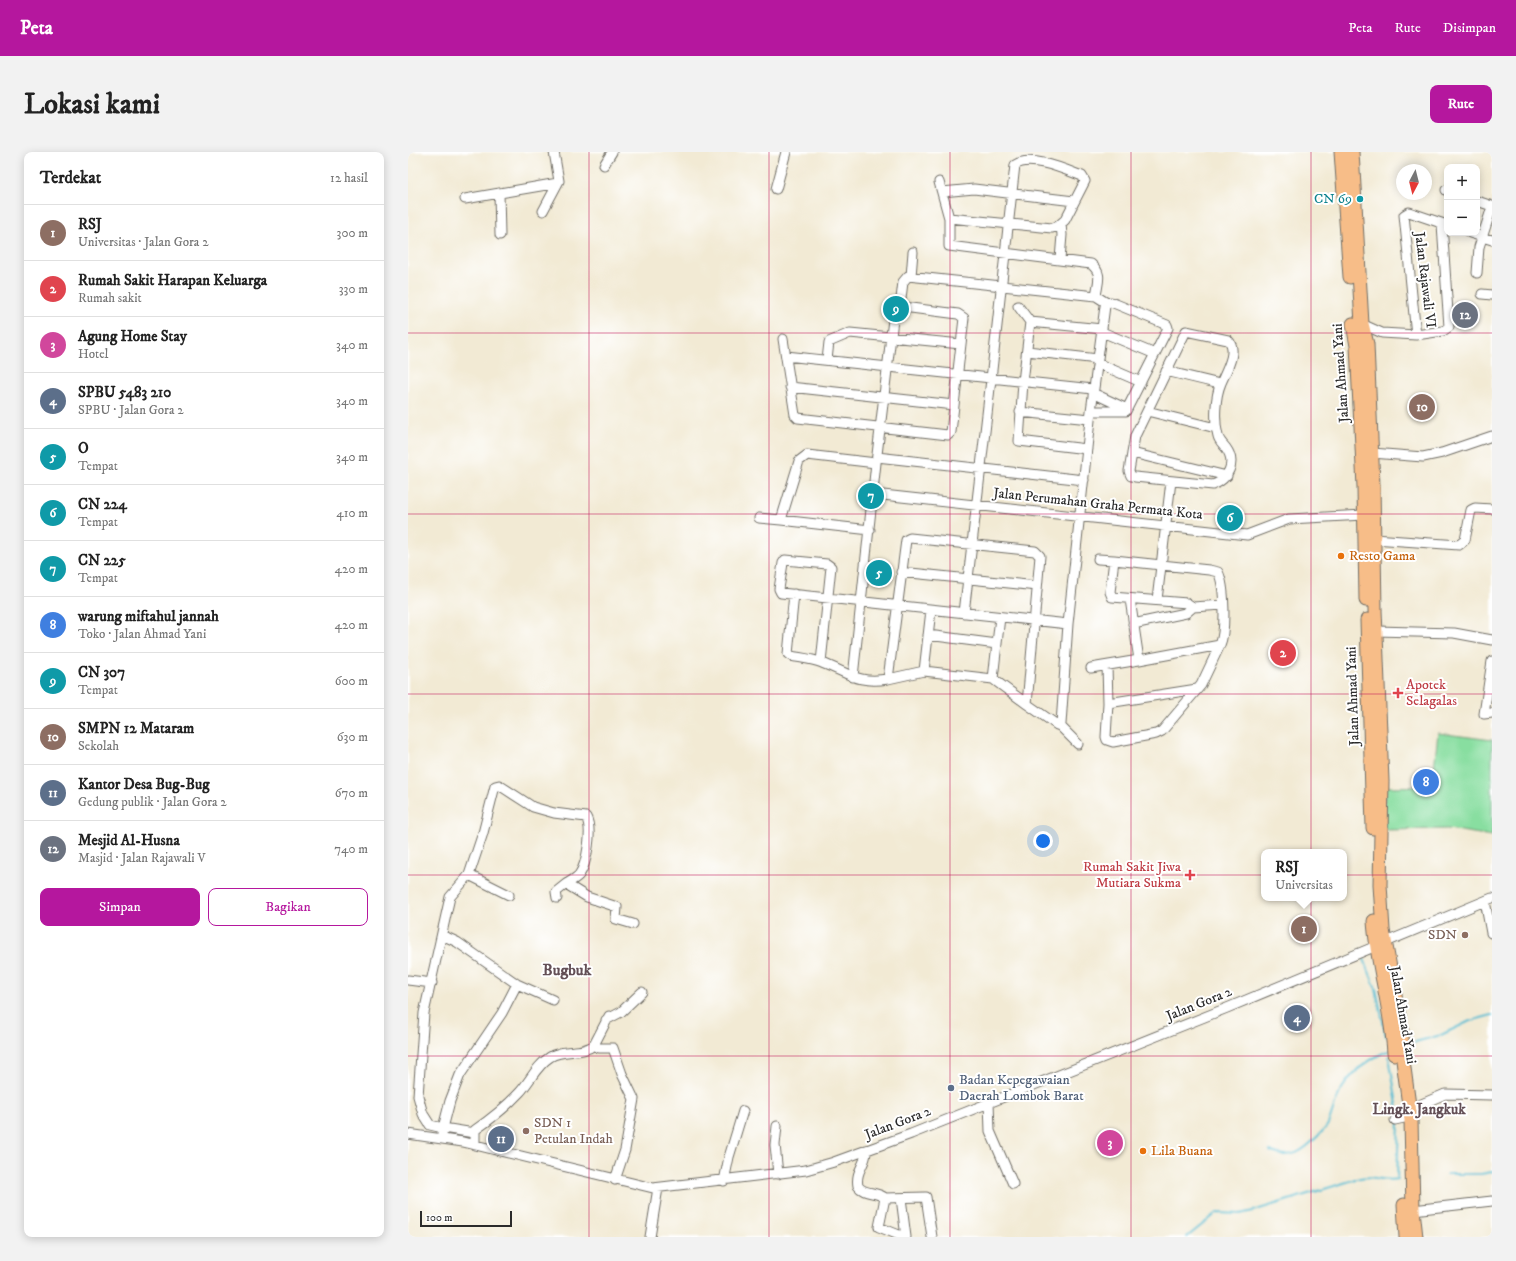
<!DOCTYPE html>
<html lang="id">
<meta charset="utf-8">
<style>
:root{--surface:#fff;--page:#f2f2f2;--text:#222;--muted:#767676;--line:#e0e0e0;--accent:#b5179e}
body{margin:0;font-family:"IM FELL DW Pica",serif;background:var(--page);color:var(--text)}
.controls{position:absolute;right:12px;top:12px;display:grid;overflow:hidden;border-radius:8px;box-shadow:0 2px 10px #0003}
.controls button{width:36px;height:36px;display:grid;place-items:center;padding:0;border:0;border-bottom:1px solid var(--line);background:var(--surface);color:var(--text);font:20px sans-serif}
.compass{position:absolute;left:988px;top:12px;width:36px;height:36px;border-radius:50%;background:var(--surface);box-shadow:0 2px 10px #0003;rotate:187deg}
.scale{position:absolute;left:12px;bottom:10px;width:92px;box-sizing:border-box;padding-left:4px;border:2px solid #2b2b2b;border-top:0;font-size:11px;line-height:14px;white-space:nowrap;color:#2b2b2b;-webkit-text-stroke:3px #fff;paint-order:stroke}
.you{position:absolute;left:635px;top:689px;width:14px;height:14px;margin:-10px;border:3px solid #fff;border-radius:50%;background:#1a73e8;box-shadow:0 0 0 6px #1a73e833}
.badge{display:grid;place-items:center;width:26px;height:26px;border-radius:50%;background:var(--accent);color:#fff;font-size:13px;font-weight:700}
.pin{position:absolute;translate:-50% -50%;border:2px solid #fff;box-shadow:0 1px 4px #0006}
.popup{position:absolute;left:853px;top:697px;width:86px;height:52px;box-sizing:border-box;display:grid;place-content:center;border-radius:8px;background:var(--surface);filter:drop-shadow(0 1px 3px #0005);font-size:13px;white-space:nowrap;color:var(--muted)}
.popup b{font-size:15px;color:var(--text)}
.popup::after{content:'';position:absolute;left:50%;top:100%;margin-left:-8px;border:8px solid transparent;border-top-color:var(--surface)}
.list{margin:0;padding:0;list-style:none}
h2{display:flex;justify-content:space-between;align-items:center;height:52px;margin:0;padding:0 16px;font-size:17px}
h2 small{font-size:13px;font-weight:400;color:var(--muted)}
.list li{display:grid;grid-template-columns:26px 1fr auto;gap:12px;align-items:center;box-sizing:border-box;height:56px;padding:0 16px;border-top:1px solid var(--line)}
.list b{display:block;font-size:15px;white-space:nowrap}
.list p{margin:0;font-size:13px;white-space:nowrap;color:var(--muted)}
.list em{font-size:13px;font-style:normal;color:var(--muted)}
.actions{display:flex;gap:8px;padding:12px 16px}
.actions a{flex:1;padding:9px 0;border:1px solid var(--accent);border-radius:8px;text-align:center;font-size:14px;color:var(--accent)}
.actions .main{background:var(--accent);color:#fff}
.map{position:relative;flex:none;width:1084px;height:1085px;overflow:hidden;border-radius:8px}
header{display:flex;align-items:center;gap:24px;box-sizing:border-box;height:56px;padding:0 20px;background:var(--accent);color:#fff}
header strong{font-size:19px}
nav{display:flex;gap:22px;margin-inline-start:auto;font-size:14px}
.intro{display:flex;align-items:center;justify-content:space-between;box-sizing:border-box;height:96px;padding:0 24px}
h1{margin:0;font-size:28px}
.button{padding:10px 18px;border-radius:8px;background:var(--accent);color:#fff;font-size:14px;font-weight:700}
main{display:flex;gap:24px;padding:0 24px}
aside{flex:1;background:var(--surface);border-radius:8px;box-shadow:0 2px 10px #0003}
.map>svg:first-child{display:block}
.green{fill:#88dea0;stroke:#5a8466}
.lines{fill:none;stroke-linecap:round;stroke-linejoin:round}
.stream{stroke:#55bdd3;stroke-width:2}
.minor-casing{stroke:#716e66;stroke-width:11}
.highway-casing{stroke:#716e66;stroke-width:15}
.minor{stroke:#fff;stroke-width:9}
.highway{stroke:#f7bd88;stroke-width:13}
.grid{fill:none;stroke:#c2185b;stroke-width:1;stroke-opacity:0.55}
.culture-dot{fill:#0f9aa8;stroke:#fff;stroke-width:1.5}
.food-dot{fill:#e8710a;stroke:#fff;stroke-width:1.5}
.health-dot{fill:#e0444e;stroke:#fff;stroke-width:1.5}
.education-dot{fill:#8d6e63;stroke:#fff;stroke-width:1.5}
.service-dot{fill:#5c6f8a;stroke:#fff;stroke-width:1.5}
.labels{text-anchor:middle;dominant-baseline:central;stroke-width:4;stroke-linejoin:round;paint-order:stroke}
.culture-label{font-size:14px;fill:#0d838f;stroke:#fff;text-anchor:end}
.street-label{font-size:14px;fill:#2b2b2b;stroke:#fff}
.food-label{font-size:14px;fill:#c56008;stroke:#fff;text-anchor:start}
.health-label{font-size:14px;fill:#be3a42;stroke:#fff;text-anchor:start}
.education-label{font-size:14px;fill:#785e54;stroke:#fff;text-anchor:end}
.service-label{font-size:14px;fill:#4e5e75;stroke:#fff;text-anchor:start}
.neighbourhood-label{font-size:15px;font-weight:bold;fill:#634f56;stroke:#fff}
.quarter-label{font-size:16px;font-weight:bold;fill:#634f56;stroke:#fff}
</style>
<header>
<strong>Peta</strong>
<nav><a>Peta</a><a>Rute</a><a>Disimpan</a></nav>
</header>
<div class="intro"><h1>Lokasi kami</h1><a class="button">Rute</a></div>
<main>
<aside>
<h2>Terdekat<small>12 hasil</small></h2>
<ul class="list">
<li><span class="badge" style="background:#8d6e63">1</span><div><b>RSJ</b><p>Universitas · Jalan Gora 2</p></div><em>300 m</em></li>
<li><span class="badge" style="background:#e0444e">2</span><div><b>Rumah Sakit Harapan Keluarga</b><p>Rumah sakit</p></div><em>330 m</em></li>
<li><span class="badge" style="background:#d1479c">3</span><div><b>Agung Home Stay</b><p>Hotel</p></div><em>340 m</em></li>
<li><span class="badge" style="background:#5c6f8a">4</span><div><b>SPBU 5483 210</b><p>SPBU · Jalan Gora 2</p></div><em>340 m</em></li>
<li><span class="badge" style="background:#0f9aa8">5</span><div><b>O</b><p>Tempat</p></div><em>340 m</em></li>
<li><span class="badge" style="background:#0f9aa8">6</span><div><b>CN 224</b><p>Tempat</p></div><em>410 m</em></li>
<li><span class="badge" style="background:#0f9aa8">7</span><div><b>CN 225</b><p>Tempat</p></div><em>420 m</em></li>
<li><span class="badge" style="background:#3f7fe0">8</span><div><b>warung miftahul jannah</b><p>Toko · Jalan Ahmad Yani</p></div><em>420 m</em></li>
<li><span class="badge" style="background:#0f9aa8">9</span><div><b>CN 307</b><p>Tempat</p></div><em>600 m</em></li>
<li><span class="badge" style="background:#8d6e63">10</span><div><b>SMPN 12 Mataram</b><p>Sekolah</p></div><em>630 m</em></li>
<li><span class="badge" style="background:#5c6f8a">11</span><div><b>Kantor Desa Bug-Bug</b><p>Gedung publik · Jalan Gora 2</p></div><em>670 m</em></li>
<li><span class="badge" style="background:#6b7280">12</span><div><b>Mesjid Al-Husna</b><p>Masjid · Jalan Rajawali V</p></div><em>740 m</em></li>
</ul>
<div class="actions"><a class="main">Simpan</a><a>Bagikan</a></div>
</aside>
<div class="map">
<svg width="1084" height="1085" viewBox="0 0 1084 1085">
<rect width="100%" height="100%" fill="#fff"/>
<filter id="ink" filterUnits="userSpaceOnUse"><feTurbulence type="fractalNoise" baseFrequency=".025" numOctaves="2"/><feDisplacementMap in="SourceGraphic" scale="8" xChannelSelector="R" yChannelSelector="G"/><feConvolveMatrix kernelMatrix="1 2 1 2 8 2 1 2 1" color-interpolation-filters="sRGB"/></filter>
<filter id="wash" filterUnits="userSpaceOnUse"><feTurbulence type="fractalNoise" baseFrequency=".012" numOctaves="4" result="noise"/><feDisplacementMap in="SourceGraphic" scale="16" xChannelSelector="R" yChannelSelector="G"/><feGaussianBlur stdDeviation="0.9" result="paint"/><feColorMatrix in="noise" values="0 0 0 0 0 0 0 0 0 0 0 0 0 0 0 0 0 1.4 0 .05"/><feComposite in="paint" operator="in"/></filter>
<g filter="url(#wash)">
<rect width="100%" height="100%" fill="#f2ead4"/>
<path class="green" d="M 1030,581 L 1084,588 L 1084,684 L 1040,677 L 977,678 L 976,635 L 1024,634 Z"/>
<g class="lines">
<path class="stream" d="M 956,807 L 968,837 L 978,884
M 1000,892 L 1033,883 L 1062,869 L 1084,863
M 981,904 L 991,965
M 862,999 C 883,1009 895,999 910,984 C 913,980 918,977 920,972 C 925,959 927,947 935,935 C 944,920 964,905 980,899
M 1039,1022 L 1073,1022 L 1084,1020
M 779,1085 L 809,1061 L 832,1062 L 845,1059 L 952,1026 C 966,1023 974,1030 989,1027 L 991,969"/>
</g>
</g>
<g filter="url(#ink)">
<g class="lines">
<defs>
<path id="minor" d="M 196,13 L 204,0
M 531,30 L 541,66 L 644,76 L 650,74 L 657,68 L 677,29 L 674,24 C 658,18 622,2 607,13 C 590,162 574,312 556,461
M 368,37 L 378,0
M 1038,38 L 1039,39
M 534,40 L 566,37 L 666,49
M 91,41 L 92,83
M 57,47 L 150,31
M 1069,49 L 1084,54
M 135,59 L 151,29 L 146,0
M 541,66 L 541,94 L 683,112 C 695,122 690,129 688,144
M 1034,72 L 1041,175 L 1035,179 L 1008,183 L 996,63 L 1001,60 L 1039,73
M 1062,81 L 1084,88
M 652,107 L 654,83 L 653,72
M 1069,121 L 1071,95 L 1084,55
M 503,124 L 505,100
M 1074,142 L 1084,143
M 610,154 L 622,170 L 615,230 L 611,289 L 679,297
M 492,155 L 495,130 L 500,124 L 688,144 L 699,151 L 703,150 L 759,173 L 760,176 L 718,259 L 683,259
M 622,170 L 694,177
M 954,172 L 974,181 L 1008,183
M 778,179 L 820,188 C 831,198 817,221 813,231 C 807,245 806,269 810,284 C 811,289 815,292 818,296 C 829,311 820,327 805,333 L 727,325 L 723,324 L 721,319 L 727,284 Z
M 694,180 L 747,202
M 375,187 L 387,263 L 390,266 L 540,283 L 543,280 L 556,166 L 550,162 L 495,155 L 488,156 L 486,159 L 468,311 L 445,525
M 619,199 L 690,207
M 378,204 L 685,237
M 419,208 L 421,190 L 442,181 L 553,192
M 689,211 L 733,230
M 758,219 L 812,232
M 382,235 L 546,253
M 685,241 L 719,257
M 739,259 L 808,276
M 612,260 L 682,267
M 724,301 L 819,324
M 964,301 L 1015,305 L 1034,301 L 1084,284
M 469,305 L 676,328
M 466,342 L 839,383 L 881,367 L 956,363
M 351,366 L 373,368
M 462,378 L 373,368 L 391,309 L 399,303 L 468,311
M 966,387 L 1051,393 L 1057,388 L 1063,358 L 1067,356 L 1084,357
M 690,407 L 706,408
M 493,420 L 629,434
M 386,442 L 380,502 L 383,504 C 393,506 405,507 414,511 C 441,521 449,532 480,527
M 722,447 L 731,508 L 812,493 C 818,479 817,433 810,420 L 801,418 L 706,408 L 702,440 L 704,445 L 779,451 L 785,455 L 815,453
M 749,448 L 763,329
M 523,458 L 516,519 L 480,527 L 498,388 L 502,386 L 627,399 L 632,404 L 619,552 L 585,527 L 592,465
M 725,472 L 778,461 L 785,455
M 968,479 L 1046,481 L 1084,488
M 520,483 L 589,492
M 1084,509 L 1076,562 L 1084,561
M 413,510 L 423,415 L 419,412 L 377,408 L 375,411 L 371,437 L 373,441 C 468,452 564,462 660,472
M 699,514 L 700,551 L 698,585 L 699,588 L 705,590 L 748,582 L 754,579 L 793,533 L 812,493
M 683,516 L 731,508
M 516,519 L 585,527
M 700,551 L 789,537
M 619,552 L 649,573 L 652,574 L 653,572 L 660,472 L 683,259 L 697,154 L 699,151
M 652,574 L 670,592
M 61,723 L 101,743
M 149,746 L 148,740 L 158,732
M 1077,749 L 1083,781
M 34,783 L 49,790 L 109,832 L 145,848
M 0,828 L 24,831
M 109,832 L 94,861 L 52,923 L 42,949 L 35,976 L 22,973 L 15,962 L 10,944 L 16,861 L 42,745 L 61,723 L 75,681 L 87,634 L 91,633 L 125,655 L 146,661 L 178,665 C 185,677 179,712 171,723 C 167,727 163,729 158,732 L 179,745 L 209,755 L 208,767 L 225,772
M 198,868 L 213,860 L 234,840
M 186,893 L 201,864
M 581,950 L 582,979 L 605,1032
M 1002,957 L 1037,942 L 1084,943
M 987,968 L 996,966
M 369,974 L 367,993 L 370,1022
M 34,981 L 35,976 L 66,981
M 0,982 L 55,990 L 245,1036 L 398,1018 L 426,1010 L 503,982 L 819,856 L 1084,746
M 67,993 L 67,978 C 83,967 99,954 112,940 C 122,929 129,913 142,905 C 155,896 174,903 186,893 L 191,896 L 205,896 L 214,922 L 226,947 L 217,998 L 207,1028
M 458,998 C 459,1012 447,1018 450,1034 C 456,1043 469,1039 477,1046
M 316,1029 L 321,1005 L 335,959
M 477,1046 L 518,1045 L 524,1085
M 477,1046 L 471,1075 L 496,1085
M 493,1046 L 498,1085
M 1005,1058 L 1084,1049
M 242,1085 L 250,1036"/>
<path id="highway" d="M 933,0 L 942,125
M 944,0 L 954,172 L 959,192 L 965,333 L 967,458 L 974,629 L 972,733 L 975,778 L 994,880 L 994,901 L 1003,968 L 1005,1058 L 1008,1085
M 945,172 L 949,194 L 956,335 L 958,448
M 959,468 L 965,676
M 966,769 C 969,815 984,857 986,902
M 996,1053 L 998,1085"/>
</defs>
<use href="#minor" class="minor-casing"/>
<use href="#highway" class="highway-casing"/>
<use href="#minor" class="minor"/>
<use href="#highway" class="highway"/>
</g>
</g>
<path class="grid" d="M 181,0 L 181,1085M 361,0 L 361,1085M 542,0 L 542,1085M 723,0 L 723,1085M 903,0 L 903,1085M 0,181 L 1084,181M 0,362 L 1084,362M 0,542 L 1084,542M 0,723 L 1084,723M 0,904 L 1084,904"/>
<circle class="culture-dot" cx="952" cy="47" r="4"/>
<g class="food-dot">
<circle cx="933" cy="404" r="4"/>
<circle cx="735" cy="999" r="4"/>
</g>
<g class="health-dot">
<path d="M988 535h4v4h4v4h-4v4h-4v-4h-4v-4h4z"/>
<path d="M780 717h4v4h4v4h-4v4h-4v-4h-4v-4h4z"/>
</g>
<g class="education-dot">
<circle cx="1057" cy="783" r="4"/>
<circle cx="118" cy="979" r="4"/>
</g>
<circle class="service-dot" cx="543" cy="936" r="4"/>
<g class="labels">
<g class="culture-label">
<text x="944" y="47">CN 69</text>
</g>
<g class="street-label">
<text transform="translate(1017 128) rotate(83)">Jalan Rajawali VI</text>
<text transform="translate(933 221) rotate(-94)">Jalan Ahmad Yani</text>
<text transform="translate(690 352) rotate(6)">Jalan Perumahan Graha Permata Kota</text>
<text transform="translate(945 544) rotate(-92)">Jalan Ahmad Yani</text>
<text transform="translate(791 852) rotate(-22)">Jalan Gora 2</text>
<text transform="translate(995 863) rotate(80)">Jalan Ahmad Yani</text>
<text transform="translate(490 971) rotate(-21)">Jalan Gora 2</text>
</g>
<g class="food-label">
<text x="941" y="404">Resto Gama</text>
<text x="743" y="999">Lila Buana</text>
</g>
<g class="health-label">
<text x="998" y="533">Apotek<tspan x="998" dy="16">Selagalas</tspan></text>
<text x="773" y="715" text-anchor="end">Rumah Sakit Jiwa<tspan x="773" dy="16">Mutiara Sukma</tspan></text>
</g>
<g class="education-label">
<text x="1049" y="783">SDN</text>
<text x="126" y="971" text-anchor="start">SDN 1<tspan x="126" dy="16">Petulan Indah</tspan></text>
</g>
<g class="service-label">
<text x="551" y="928">Badan Kepegawaian<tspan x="551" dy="16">Daerah Lombok Barat</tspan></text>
</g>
<g class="neighbourhood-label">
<text x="1011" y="957">Lingk. Jangkuk</text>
</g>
<g class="quarter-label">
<text x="159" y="818">Bugbuk</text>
</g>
</g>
</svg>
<div class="controls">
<button>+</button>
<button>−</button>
</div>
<svg class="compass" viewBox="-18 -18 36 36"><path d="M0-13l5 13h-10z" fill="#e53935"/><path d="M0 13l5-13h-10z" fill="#767676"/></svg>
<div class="scale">100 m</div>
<div class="you"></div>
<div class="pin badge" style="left:896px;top:777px;background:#8d6e63">1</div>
<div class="popup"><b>RSJ</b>Universitas</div>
<div class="pin badge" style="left:875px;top:501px;background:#e0444e">2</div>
<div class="pin badge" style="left:702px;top:991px;background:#d1479c">3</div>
<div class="pin badge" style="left:889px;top:866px;background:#5c6f8a">4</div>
<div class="pin badge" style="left:471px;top:421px;background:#0f9aa8">5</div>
<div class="pin badge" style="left:822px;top:366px;background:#0f9aa8">6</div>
<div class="pin badge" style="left:463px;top:344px;background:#0f9aa8">7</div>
<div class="pin badge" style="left:1018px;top:630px;background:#3f7fe0">8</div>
<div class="pin badge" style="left:488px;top:157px;background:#0f9aa8">9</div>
<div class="pin badge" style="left:1014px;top:255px;background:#8d6e63">10</div>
<div class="pin badge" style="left:93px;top:987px;background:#5c6f8a">11</div>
<div class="pin badge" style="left:1057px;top:163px;background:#6b7280">12</div>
</div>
</main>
